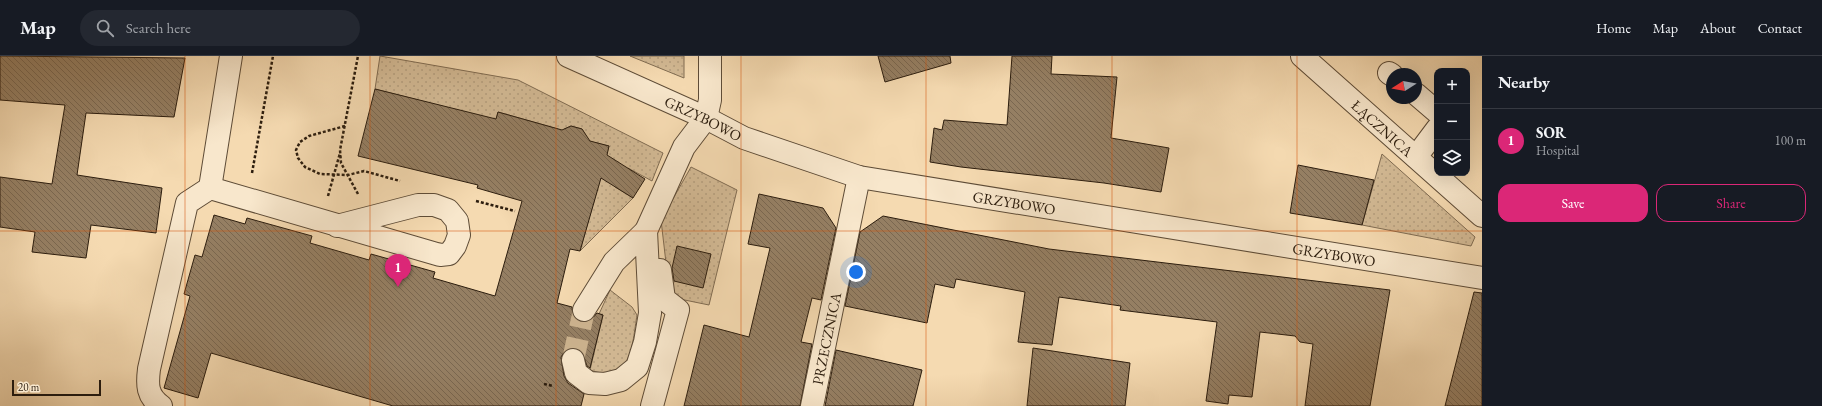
<!DOCTYPE html>
<meta charset="utf-8">
<style>
:root{--surface:#171b24;--page:#242831;--text:#f1f3f6;--muted:#9ea1a6;--line:#363941;--accent:#db2777}
body{margin:0;font-family:"EB Garamond",serif;background:var(--page);color:var(--text)}
.controls{position:absolute;right:12px;top:12px;display:grid;overflow:hidden;border-radius:8px;box-shadow:0 4px 16px #0002}
.controls button{width:36px;height:36px;display:grid;place-items:center;padding:0;border:0;border-bottom:1px solid var(--line);background:var(--surface);color:var(--text);font:20px sans-serif}
.compass{position:absolute;left:1386px;top:12px;width:36px;height:36px;border-radius:50%;background:var(--surface);box-shadow:0 4px 16px #0002;rotate:259deg}
.scale{position:absolute;left:12px;bottom:10px;width:89px;box-sizing:border-box;padding-left:4px;border:2px solid #2c1d0e;border-top:0;font-size:11px;line-height:14px;white-space:nowrap;color:#2c1d0e;-webkit-text-stroke:3px #f8e7cc;paint-order:stroke}
.you{position:absolute;left:856px;top:216px;width:14px;height:14px;margin:-10px;border:3px solid #fff;border-radius:50%;background:#1a73e8;box-shadow:0 0 0 6px #1a73e833}
.badge{display:grid;place-items:center;width:26px;height:26px;border-radius:50%;background:var(--accent);color:#fff;font-size:13px;font-weight:700}
.pin{position:absolute;translate:-50% -33px;filter:drop-shadow(0 1px 2px #0008)}
.pin::after{content:'';position:absolute;top:21px;width:14px;height:12px;background:inherit;clip-path:polygon(0 0,100% 0,50% 100%)}
.list{margin:0;padding:0;list-style:none}
h2{display:flex;justify-content:space-between;align-items:center;height:52px;margin:0;padding:0 16px;font-size:17px}
h2 small{font-size:13px;font-weight:400;color:var(--muted)}
.list li{display:grid;grid-template-columns:26px 1fr auto;gap:12px;align-items:center;box-sizing:border-box;height:64px;padding:0 16px;border-top:1px solid var(--line)}
.list b{display:block;font-size:15px;white-space:nowrap}
.list p{margin:0;font-size:13px;white-space:nowrap;color:var(--muted)}
.list em{font-size:13px;font-style:normal;color:var(--muted)}
.actions{display:flex;gap:8px;padding:12px 16px}
.actions a{flex:1;padding:9px 0;border:1px solid var(--accent);border-radius:12px;text-align:center;font-size:14px;color:var(--accent)}
.actions .main{background:var(--accent);color:#fff}
.icon{flex:none;width:22px;height:22px;fill:none;stroke:currentColor;stroke-width:2;stroke-linecap:round;stroke-linejoin:round}
.map{position:relative;flex:none;width:1482px;height:350px;overflow:hidden}
header{display:flex;align-items:center;gap:24px;box-sizing:border-box;height:56px;padding:0 20px;background:var(--surface);border-bottom:1px solid var(--line)}
header strong{font-size:19px}
nav{display:flex;gap:22px;margin-inline-start:auto;font-size:14px}
.search{width:280px;height:36px;background:var(--page);display:flex;align-items:center;gap:10px;box-sizing:border-box;padding:0 14px;border-radius:22px;color:var(--muted);font-size:15px}
main{display:flex}
aside{flex:1;background:var(--surface)}
.map>svg:first-child{display:block}
.grass{fill:url(#grass-dots);stroke:#806c52}
.building{fill:url(#building-back-hatch);stroke:#2c1d0e}
.lines{fill:none;stroke-linecap:round;stroke-linejoin:round}
.minor-tunnel{stroke:#cdb490;stroke-width:22;stroke-dasharray:22 11;stroke-linecap:butt}
.minor-casing{stroke:#5e4c37;stroke-width:24}
.path{stroke:#2c1d0e;stroke-width:2.5;stroke-dasharray:3 2;stroke-linecap:butt}
.minor{stroke:#f8e7cc;stroke-width:22}
.grid{fill:none;stroke:#d5530c;stroke-width:1;stroke-opacity:0.55}
.labels{text-anchor:middle;dominant-baseline:central;stroke-width:3.5;stroke-linejoin:round;paint-order:stroke}
.street-label{font-size:15px;fill:#2c1d0e;stroke:#f8e7cc}
</style>
<header>
<strong>Map</strong>
<div class="search"><svg class="icon" aria-label="search" viewBox="0 0 24 24"><circle cx="10" cy="10" r="6"/><path d="M15 15l6 6"/></svg>Search here</div>
<nav><a>Home</a><a>Map</a><a>About</a><a>Contact</a></nav>
</header>
<main>
<div class="map">
<svg width="1482" height="350" viewBox="0 0 1482 350">
<defs>
<pattern id="grass-dots" width="8" height="8" patternUnits="userSpaceOnUse"><rect width="8" height="8" fill="#d3ba95"/><path d="M2 2h.1M6 6h.1" fill="none" stroke="#b59f7f" stroke-width="1.8" stroke-linecap="round"/></pattern>
<pattern id="building-back-hatch" width="6" height="6" patternUnits="userSpaceOnUse"><rect width="6" height="6" fill="#957f63"/><path d="M-1 5l2 2M0 0l6 6M5-1l2 2" fill="none" stroke="#7a6750"/></pattern>
</defs>
<rect width="100%" height="100%" fill="#f5dab1"/>
<filter id="stains"><feTurbulence type="fractalNoise" baseFrequency=".005" numOctaves="4"/><feColorMatrix values="0 0 0 0 .2 0 0 0 0 .09 0 0 0 0 .02 0 0 0 .5 -.17"/></filter>
<radialGradient id="worn" r=".72"><stop offset=".6" stop-color="#630" stop-opacity="0"/><stop offset="1" stop-color="#630" stop-opacity=".3"/></radialGradient>
<path class="grass" d="M 380,0 L 518,24 L 663,97 L 652,125 L 628,112 L 615,131 L 633,142 L 580,195 L 609,90 L 584,84 L 585,78 L 582,73 L 571,70 L 564,73 L 563,77 L 558,73 L 498,56 L 496,64 L 375,33 Z
M 630,0 L 684,0 L 684,22 Z
M 1382,98 L 1475,181 L 1471,190 L 1362,169 Z
M 691,111 L 737,134 L 709,249 L 670,241 L 661,164 Z
M 610,234 L 632,251 L 637,259 C 632,289 632,329 590,314 L 603,259 L 599,258 Z"/>
<path class="building" d="M 0,0 L 185,2 L 174,61 L 86,57 L 77,119 L 162,132 L 156,177 L 91,169 L 86,202 L 32,196 L 35,176 L 0,171 L 0,121 L 52,128 L 65,49 L 0,44 Z
M 878,0 L 950,0 L 951,7 L 885,26 Z
M 1012,0 L 1052,0 L 1051,18 L 1117,21 L 1111,82 L 1169,92 L 1161,136 L 1104,127 L 961,111 L 930,106 L 934,72 L 942,74 L 944,64 L 1007,69 Z
M 375,33 L 496,63 L 498,56 L 562,74 L 571,70 L 582,73 L 590,85 L 609,90 L 607,99 L 645,123 L 633,142 L 601,122 L 580,195 L 570,193 L 557,247 L 572,251 L 573,260 L 577,264 L 583,266 L 590,265 L 597,257 L 603,259 L 590,312 L 587,310 L 582,296 L 577,292 L 571,292 L 565,295 L 561,301 L 564,320 L 568,327 L 584,338 L 581,350 L 393,350 L 211,297 L 198,342 L 164,332 L 190,240 L 184,238 L 195,199 L 202,201 L 214,159 L 245,168 L 247,162 L 312,180 L 310,187 L 369,204 L 371,198 L 435,216 L 433,222 L 495,240 L 522,145 L 477,132 L 478,129 L 358,100 Z
M 1298,109 L 1374,124 L 1362,169 L 1290,157 Z
M 759,138 L 823,152 L 836,172 L 821,244 L 812,242 L 801,286 L 812,288 L 800,350 L 684,350 L 704,269 L 749,281 L 770,192 L 748,188 Z
M 883,160 L 1049,193 L 1390,234 L 1370,350 L 1305,350 L 1313,288 L 1300,286 L 1295,280 L 1260,276 L 1252,341 L 1229,339 L 1228,348 L 1206,345 L 1217,266 L 1120,254 L 1121,250 L 1059,241 L 1052,289 L 1018,286 L 1025,236 L 956,223 L 954,232 L 935,228 L 927,267 L 845,250 L 860,176 Z
M 677,190 L 711,198 L 703,232 L 674,225 L 672,212 Z
M 1474,236 L 1482,237 L 1482,350 L 1445,350 Z
M 1033,292 L 1130,307 L 1125,350 L 1027,350 Z
M 836,294 L 922,314 L 913,350 L 825,350 Z"/>
<g class="lines">
<path class="minor-tunnel" d="M 573,304 L 584,254"/>
<defs>
<g id="minor">
<path id="s1" d="M 568,0 L 706,62 L 744,82 L 859,121 L 1482,222"/>
<path id="s2" d="M 1302,0 L 1482,160"/>
<path d="M 1389,17 L 1392,19"/>
<path d="M 1416,38 L 1437,56"/>
<path d="M 1416,101 L 1437,73"/>
<path d="M 210,132 L 440,199 L 449,198 L 455,190 L 459,179 L 457,165 L 448,154 L 434,149 L 418,149 L 337,170"/>
<path d="M 646,175 L 684,91 L 706,62 L 710,44 L 710,0"/>
<path d="M 573,304 L 576,317 L 589,327 L 605,328 L 621,324 L 637,311 L 645,286 L 650,257 L 646,175 L 614,206 L 584,254"/>
<path d="M 161,350 C 147,340 147,329 149,313 L 187,147 L 210,132 L 231,0"/>
<path d="M 652,350 L 678,254 L 664,243 L 660,214"/>
<path id="s3" d="M 812,350 L 859,121"/>
</g>
</defs>
<use href="#minor" class="minor-casing"/>
<path class="path" d="M 345,70 L 309,80 L 300,86 L 296,94 L 298,102 L 305,111 L 320,118 L 348,119 L 364,115 L 400,125
M 252,117 L 273,0
M 358,138 L 341,107 L 340,94 L 358,0
M 328,140 L 340,97
M 476,145 L 515,155
M 544,328 L 553,330"/>
<use href="#minor" class="minor"/>
</g>
<path class="grid" d="M 185,0 L 185,350M 370,0 L 370,350M 556,0 L 556,350M 741,0 L 741,350M 926,0 L 926,350M 1112,0 L 1112,350M 1297,0 L 1297,350M 0,175 L 1482,175"/>
<g class="labels">
<g class="street-label">
<text stroke="none"><textPath href="#s1" startOffset="149">GRZYBOWO</textPath></text>
<text stroke="none"><textPath href="#s2" startOffset="108">ŁĄCZNICA</textPath></text>
<text stroke="none"><textPath href="#s1" startOffset="473">GRZYBOWO</textPath></text>
<text stroke="none"><textPath href="#s1" startOffset="797">GRZYBOWO</textPath></text>
<text stroke="none"><textPath href="#s3" startOffset="69">PRZECZNICA</textPath></text>
</g>
</g>
<rect width="100%" height="100%" filter="url(#stains)"/>
<rect width="100%" height="100%" fill="url(#worn)"/>
</svg>
<div class="controls">
<button>+</button>
<button>−</button>
<button><svg class="icon" aria-label="layers" viewBox="0 0 24 24"><path d="M12 4l9 5-9 5-9-5zM3 14l9 5 9-5"/></svg></button>
</div>
<svg class="compass" viewBox="-18 -18 36 36"><path d="M0-13l5 13h-10z" fill="#e53935"/><path d="M0 13l5-13h-10z" fill="#9ea1a6"/></svg>
<div class="scale">20 m</div>
<div class="you"></div>
<div class="pin badge" style="left:398px;top:231px">1</div>
</div>
<aside>
<h2>Nearby<small></small></h2>
<ul class="list">
<li><span class="badge">1</span><div><b>SOR</b><p>Hospital</p></div><em>100 m</em></li>
</ul>
<div class="actions"><a class="main">Save</a><a>Share</a></div>
</aside>
</main>
